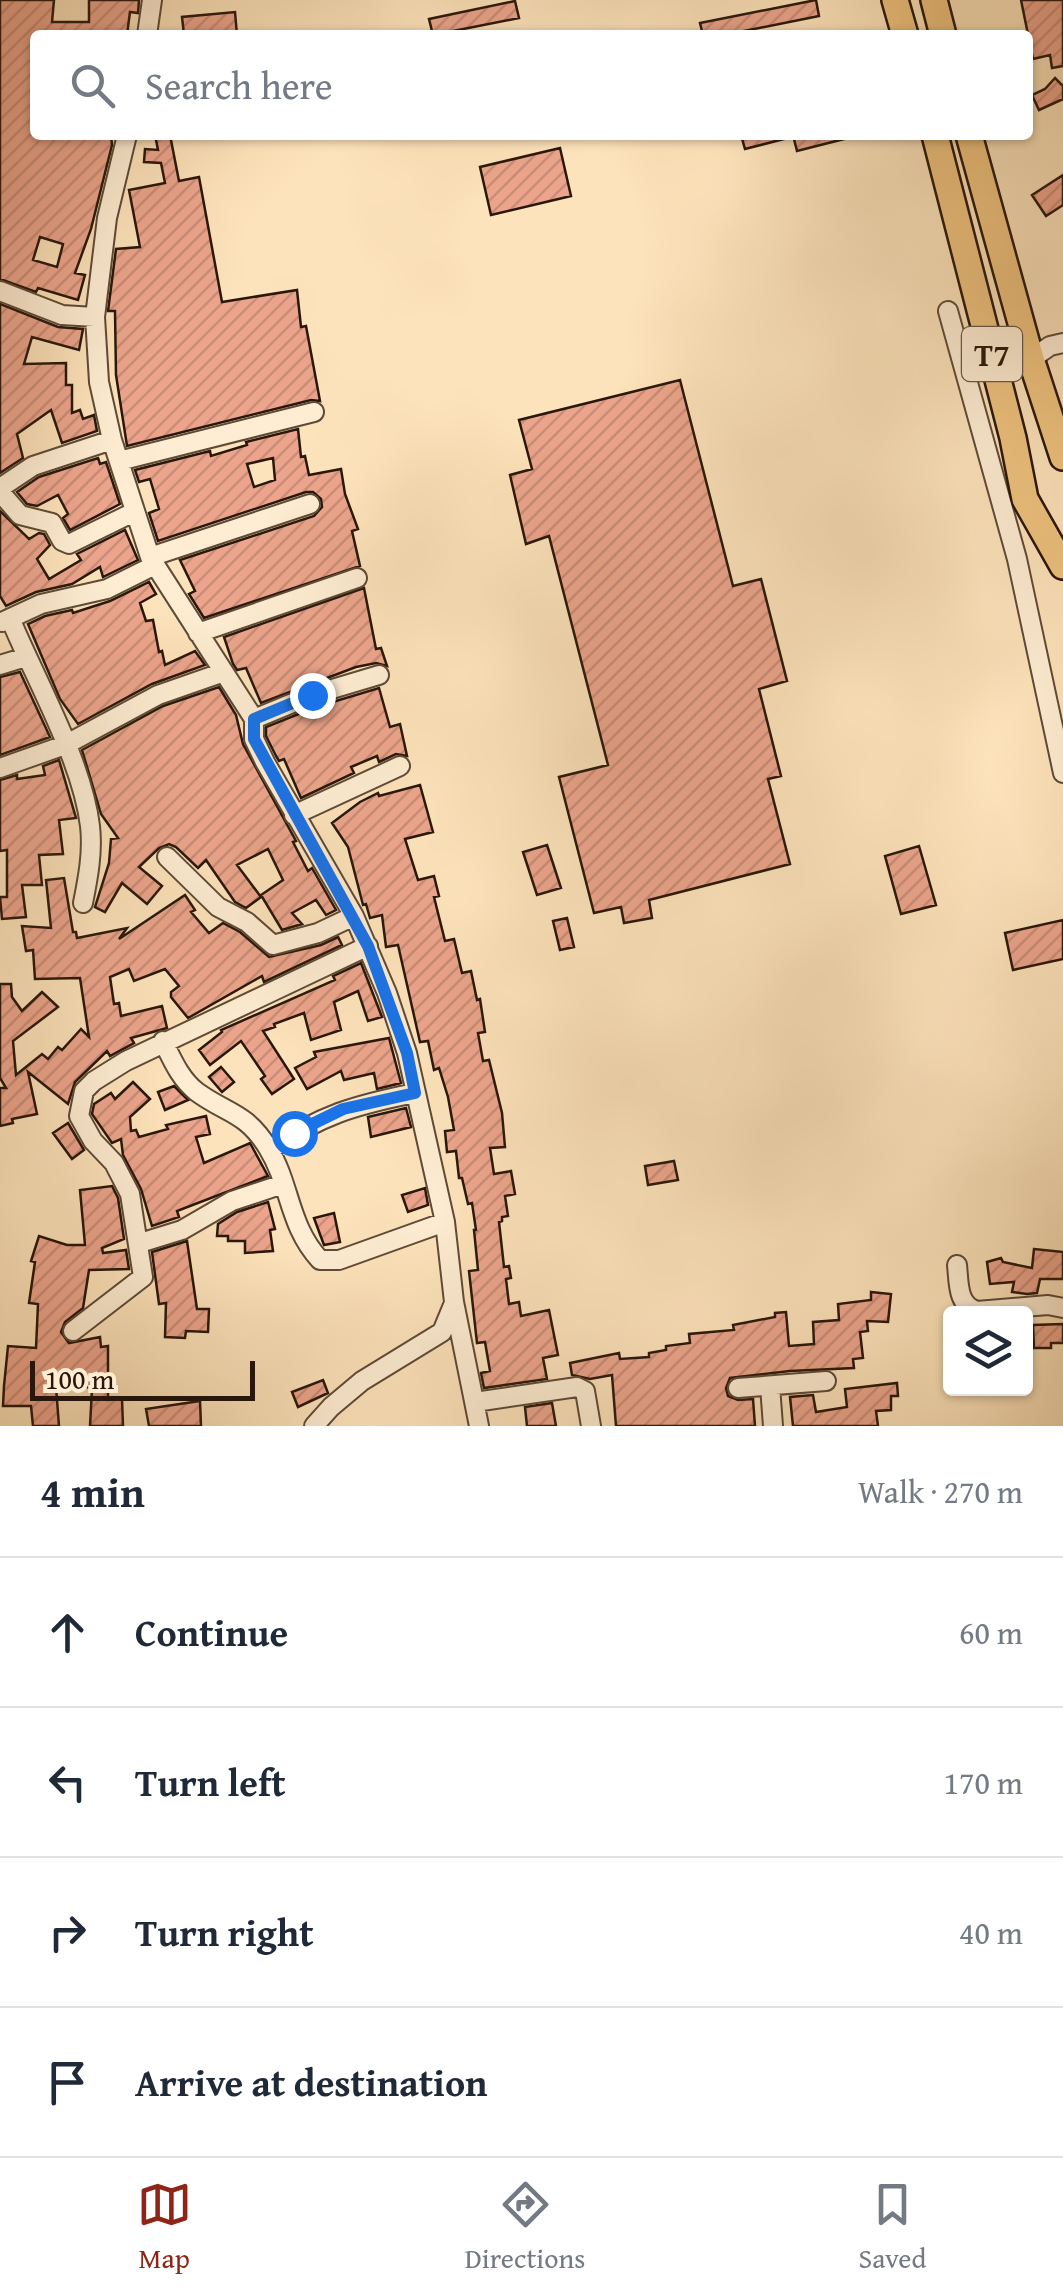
<!DOCTYPE html>
<meta charset="utf-8">
<style>
:root{--surface:#fff;--page:#f6f6f7;--text:#1f2937;--muted:#747a83;--line:#e0e1e3;--accent:#8f2418}
body{margin:0;font-family:"Gentium Book Plus",serif;background:var(--page);color:var(--text)}
.controls{position:absolute;right:30px;bottom:30px;display:grid;overflow:hidden;border-radius:10px;box-shadow:0 2px 8px #0004}
.controls button{width:90px;height:90px;display:grid;place-items:center;padding:0;border:0;border-bottom:2px solid var(--line);background:var(--surface);color:var(--text);font:50px sans-serif}
.scale{position:absolute;left:30px;bottom:25px;width:225px;box-sizing:border-box;padding-left:10px;border:5px solid #29170b;border-top:0;font-size:28px;line-height:35px;white-space:nowrap;color:#29170b;-webkit-text-stroke:8px #feedd3;paint-order:stroke}
.stop{position:absolute;width:30px;height:30px;margin:-22px;border:8px solid #1a73e8;border-radius:50%;background:#fff}
.stop.end{background:#1a73e8;border-color:#fff;box-shadow:0 2px 10px #0008}
.list{margin:0;padding:0;list-style:none}
h2{display:flex;justify-content:space-between;align-items:center;height:130px;margin:0;padding:0 40px;font-size:42px}
h2 small{font-size:32px;font-weight:400;color:var(--muted)}
.list li{display:grid;grid-template-columns:65px 1fr auto;gap:30px;align-items:center;box-sizing:border-box;height:150px;padding:0 40px;border-top:2px solid var(--line)}
.list b{display:block;font-size:38px;white-space:nowrap}
.list em{font-size:32px;font-style:normal;color:var(--muted)}
.icon{flex:none;width:55px;height:55px;fill:none;stroke:currentColor;stroke-width:2;stroke-linecap:round;stroke-linejoin:round}
.map{position:relative;flex:none;width:1063px;height:1426px;overflow:hidden}
.search{position:absolute;background:var(--surface);box-shadow:0 2px 8px #0004;left:30px;right:30px;top:30px;height:110px;display:flex;align-items:center;gap:25px;box-sizing:border-box;padding:0 35px;border-radius:10px;color:var(--muted);font-size:38px}
.sheet{height:730px;background:var(--surface)}
nav{display:flex;justify-content:space-around;align-items:center;box-sizing:border-box;height:140px;border-top:2px solid var(--line);background:var(--surface);font-size:28px;color:var(--muted)}
nav a{display:grid;justify-items:center;gap:5px}
nav .on{color:var(--accent)}
.map>svg:first-child{display:block}
.building{fill:url(#building-hatch);stroke:#29170b;stroke-width:2.5;fill-rule:evenodd}
.lines{fill:none;stroke-linecap:round;stroke-linejoin:round}
.minor-casing{stroke:#5e4a37;stroke-width:22}
.highway-casing{stroke:#29170b;stroke-width:30}
.minor{stroke:#feedd3;stroke-width:18}
.highway{stroke:#eec27e;stroke-width:25}
.route{stroke:#1a73e8;stroke-width:12}
.labels{text-anchor:middle;dominant-baseline:central;stroke-width:9;stroke-linejoin:round;paint-order:stroke}
.shield{fill:#feedd3;stroke:#695747;stroke-width:2.5}
.shield-label{font-size:32px;font-weight:bold;fill:#29170b}
</style>
<div class="map">
<svg width="1063" height="1426" viewBox="0 0 1063 1426">
<defs>
<pattern id="building-hatch" width="6" height="6" patternUnits="userSpaceOnUse" patternTransform="scale(2.5)"><rect width="6" height="6" fill="#eca58c"/><path d="M-1 1l2-2M0 6l6-6M5 7l2-2" fill="none" stroke="#ca8d77"/></pattern>
</defs>
<rect width="100%" height="100%" fill="#fde3bb"/>
<filter id="stains"><feTurbulence type="fractalNoise" baseFrequency=".002" numOctaves="4"/><feColorMatrix values="0 0 0 0 .2 0 0 0 0 .09 0 0 0 0 .02 0 0 0 .5 -.17"/></filter>
<radialGradient id="worn" r=".72"><stop offset=".6" stop-color="#630" stop-opacity="0"/><stop offset="1" stop-color="#630" stop-opacity=".3"/></radialGradient>
<path class="building" d="M 0,0 L 54,0 L 52,22 L 89,22 L 89,0 L 139,0 L 138,13 L 130,12 L 127,35 L 35,35 L 34,135 L 111,135 L 112,145 L 91,229 L 75,273 L 85,275 L 78,300 L 38,288 L 36,292 L 0,279 ZM 40,237 L 63,244 L 57,267 L 33,260 Z
M 816,0 L 819,16 L 724,35 L 703,35 L 700,23 Z
M 1021,0 L 1063,0 L 1063,66 L 1052,68 L 1050,55 L 1033,59 Z
M 515,1 L 519,18 L 433,35 L 429,19 Z
M 235,12 L 237,35 L 184,35 L 182,17 Z
M 1055,78 L 1063,86 L 1063,99 L 1039,110 L 1032,95 L 1045,89 Z
M 155,135 L 170,135 L 179,181 L 199,177 L 222,302 L 297,290 L 301,327 L 306,326 L 320,401 L 311,400 L 127,446 L 116,375 L 115,311 L 108,311 L 116,249 L 140,247 L 129,190 L 165,183 L 161,163 L 144,162 L 145,149 L 158,150 Z
M 741,135 L 784,135 L 784,139 L 745,149 Z
M 793,135 L 843,135 L 844,139 L 797,151 Z
M 560,148 L 571,196 L 491,215 L 480,167 Z
M 1063,175 L 1063,205 L 1046,216 L 1032,195 Z
M 0,304 L 58,327 L 83,329 L 79,350 L 32,337 L 24,364 L 66,363 L 66,385 L 72,385 L 72,413 L 80,410 L 83,419 L 94,415 L 97,431 L 62,443 L 51,410 L 17,434 L 23,458 L 0,473 Z
M 680,380 L 733,586 L 761,579 L 787,681 L 759,689 L 781,776 L 768,779 L 790,864 L 649,900 L 652,918 L 624,923 L 621,907 L 594,913 L 559,777 L 608,765 L 549,536 L 526,544 L 510,475 L 532,469 L 519,420 Z
M 298,429 L 301,457 L 305,456 L 309,475 L 341,469 L 345,494 L 358,529 L 352,531 L 360,566 L 204,618 L 189,594 L 195,591 L 180,560 L 314,516 L 322,507 L 321,499 L 313,492 L 306,492 L 158,541 L 149,513 L 159,509 L 150,479 L 139,482 L 135,470 L 210,451 L 211,456 L 247,445 L 246,442 ZM 273,458 L 275,480 L 254,487 L 247,464 Z
M 98,458 L 100,464 L 106,462 L 120,504 L 70,530 L 63,518 L 68,514 L 58,495 L 37,506 L 27,504 L 17,492 L 39,477 Z
M 0,511 L 29,539 L 39,533 L 44,534 L 50,545 L 37,559 L 49,579 L 81,560 L 77,554 L 125,530 L 138,560 L 103,577 L 100,567 L 72,584 L 36,592 L 6,606 L 0,596 Z
M 149,582 L 156,594 L 140,603 L 146,621 L 153,620 L 159,652 L 162,651 L 165,665 L 195,651 L 205,665 L 152,684 L 78,724 L 60,699 L 28,624 L 45,616 L 72,610 L 73,613 L 110,601 Z
M 364,588 L 376,649 L 381,648 L 387,666 L 376,663 L 356,667 L 261,703 L 246,668 L 237,670 L 233,664 L 224,637 Z
M 20,672 L 50,737 L 0,755 L 0,677 Z
M 219,687 L 236,715 L 243,744 L 296,841 L 293,842 L 308,871 L 312,868 L 336,910 L 326,915 L 316,900 L 292,913 L 302,924 L 282,930 L 261,895 L 283,880 L 268,849 L 237,865 L 261,897 L 246,908 L 235,902 L 206,860 L 198,868 L 176,847 L 169,844 L 159,848 L 139,867 L 162,886 L 147,904 L 122,883 L 105,912 L 95,907 L 109,863 L 111,839 L 118,838 L 101,814 L 82,750 L 163,706 Z
M 379,688 L 390,727 L 400,724 L 407,756 L 396,754 L 379,762 L 377,756 L 351,767 L 354,773 L 301,798 L 284,759 L 279,761 L 276,756 L 266,736 L 266,727 L 316,707 Z
M 59,760 L 76,818 L 59,820 L 63,854 L 39,855 L 42,885 L 22,885 L 26,917 L 2,919 L 0,897 L 7,897 L 7,850 L 0,851 L 0,780 L 17,775 L 17,779 L 45,775 L 43,766 Z
M 420,785 L 433,832 L 405,839 L 418,880 L 434,876 L 439,896 L 434,897 L 445,941 L 454,939 L 462,973 L 471,971 L 477,1000 L 480,999 L 485,1032 L 478,1033 L 483,1061 L 489,1060 L 502,1113 L 505,1147 L 490,1148 L 494,1174 L 511,1171 L 515,1194 L 505,1196 L 508,1216 L 502,1217 L 502,1221 L 499,1222 L 504,1267 L 509,1266 L 511,1278 L 506,1279 L 509,1304 L 519,1302 L 521,1316 L 549,1310 L 558,1355 L 543,1358 L 547,1379 L 484,1388 L 481,1373 L 490,1371 L 485,1342 L 477,1343 L 469,1271 L 478,1270 L 474,1230 L 476,1230 L 472,1203 L 468,1204 L 462,1178 L 459,1178 L 456,1151 L 447,1152 L 445,1131 L 454,1130 L 448,1097 L 439,1068 L 434,1070 L 428,1041 L 420,1042 L 398,945 L 386,947 L 382,915 L 370,918 L 366,904 L 363,905 L 348,847 L 332,823 L 360,802 L 378,793 L 379,796 Z
M 547,845 L 561,888 L 537,895 L 523,852 Z
M 919,846 L 936,905 L 901,914 L 885,856 Z
M 64,878 L 73,932 L 76,932 L 77,938 L 127,928 L 119,939 L 185,895 L 195,910 L 191,912 L 209,933 L 223,923 L 240,932 L 269,957 L 321,945 L 338,937 L 342,945 L 264,982 L 262,976 L 188,1018 L 171,997 L 171,992 L 179,986 L 165,969 L 134,981 L 129,969 L 110,977 L 114,1004 L 119,1003 L 121,1016 L 162,1006 L 167,1028 L 131,1038 L 134,1043 L 110,1056 L 107,1051 L 75,1082 L 68,1104 L 28,1072 L 37,1114 L 12,1119 L 13,1123 L 0,1126 L 0,1088 L 6,1088 L 0,1078 L 0,984 L 11,984 L 12,997 L 22,1011 L 42,992 L 58,1007 L 13,1041 L 16,1075 L 42,1054 L 48,1059 L 58,1047 L 62,1050 L 81,1029 L 89,1037 L 80,978 L 35,979 L 33,950 L 26,951 L 22,926 L 51,928 L 46,880 Z
M 567,918 L 574,947 L 560,950 L 553,921 Z
M 1063,920 L 1063,959 L 1013,970 L 1005,933 Z
M 361,963 L 382,1017 L 368,1021 L 358,991 L 334,1002 L 341,1030 L 311,1040 L 304,1013 L 274,1024 L 275,1027 L 263,1031 L 294,1079 L 272,1094 L 261,1079 L 265,1076 L 241,1041 L 210,1065 L 199,1050 L 222,1032 L 221,1030 L 335,980 L 333,976 Z
M 389,1038 L 401,1083 L 377,1089 L 374,1073 L 344,1080 L 341,1071 L 307,1089 L 295,1068 L 316,1057 L 314,1052 Z
M 221,1067 L 234,1082 L 222,1092 L 209,1077 Z
M 133,1082 L 150,1099 L 130,1117 L 131,1131 L 136,1130 L 139,1137 L 168,1129 L 166,1125 L 206,1116 L 210,1134 L 196,1137 L 204,1163 L 250,1143 L 268,1176 L 177,1211 L 179,1217 L 152,1226 L 141,1189 L 123,1155 L 121,1139 L 112,1143 L 92,1114 L 94,1104 L 111,1093 L 115,1099 Z
M 174,1086 L 188,1100 L 165,1110 L 158,1092 Z
M 406,1108 L 411,1127 L 371,1137 L 368,1117 Z
M 68,1123 L 84,1150 L 72,1159 L 53,1133 Z
M 674,1161 L 678,1180 L 648,1185 L 645,1166 Z
M 112,1186 L 118,1198 L 124,1239 L 102,1248 L 103,1253 L 126,1250 L 129,1269 L 89,1270 L 83,1308 L 65,1322 L 61,1332 L 69,1343 L 100,1337 L 101,1347 L 108,1346 L 108,1400 L 122,1399 L 123,1426 L 90,1426 L 92,1389 L 55,1374 L 59,1426 L 33,1426 L 31,1406 L 3,1406 L 4,1386 L 8,1346 L 36,1348 L 38,1304 L 29,1303 L 35,1262 L 31,1261 L 39,1236 L 67,1245 L 85,1245 L 80,1190 Z
M 425,1188 L 428,1205 L 408,1212 L 402,1195 Z
M 268,1202 L 275,1229 L 270,1230 L 273,1251 L 245,1253 L 245,1241 L 228,1241 L 228,1236 L 217,1236 L 218,1224 L 237,1212 Z
M 334,1213 L 340,1242 L 324,1245 L 314,1218 Z
M 187,1241 L 197,1309 L 209,1309 L 208,1332 L 186,1331 L 185,1338 L 165,1337 L 166,1303 L 159,1304 L 152,1252 Z
M 1034,1249 L 1063,1252 L 1063,1279 L 1040,1279 L 1037,1293 L 1027,1294 L 1012,1292 L 1014,1282 L 990,1284 L 987,1262 L 1001,1258 L 1003,1262 L 1032,1268 Z
M 871,1292 L 891,1294 L 888,1322 L 867,1321 L 868,1331 L 860,1332 L 863,1358 L 853,1359 L 854,1368 L 790,1371 L 730,1378 L 726,1388 L 728,1396 L 738,1400 L 753,1399 L 755,1426 L 616,1426 L 612,1375 L 590,1379 L 572,1375 L 570,1363 L 619,1353 L 620,1359 L 649,1357 L 649,1353 L 666,1350 L 666,1346 L 690,1343 L 689,1334 L 734,1330 L 733,1325 L 775,1317 L 775,1313 L 786,1312 L 789,1346 L 814,1344 L 813,1322 L 839,1320 L 838,1304 L 871,1300 Z
M 1063,1324 L 1063,1343 L 1051,1343 L 1051,1348 L 1034,1348 L 1033,1325 Z
M 323,1380 L 328,1393 L 298,1407 L 292,1392 Z
M 897,1383 L 898,1396 L 891,1396 L 891,1410 L 876,1411 L 878,1426 L 793,1426 L 790,1397 L 813,1395 L 816,1412 L 847,1407 L 845,1389 Z
M 200,1401 L 201,1426 L 149,1426 L 146,1409 Z
M 552,1403 L 556,1426 L 527,1426 L 525,1407 Z"/>
<g class="lines">
<defs>
<path id="minor" d="M 147,35 L 152,0
M 127,135 L 107,218 L 95,317 L 99,382 L 112,440 L 150,557 L 254,719 L 254,739 L 265,762 L 354,916 L 387,993 L 407,1053 L 445,1222 L 454,1302 L 479,1426
M 0,291 L 62,315 L 95,317
M 948,311 L 1017,559 L 1063,773
M 1031,359 L 1050,346 L 1063,343
M 119,461 L 314,412
M 0,488 L 33,466 L 112,440
M 0,492 L 20,515 L 52,523 L 62,541 L 69,544 L 134,512
M 150,557 L 310,504
M 10,618 C 36,681 82,760 90,826 C 93,852 88,878 83,903
M 2,622 L 41,604 L 107,589 L 155,565
M 198,633 L 357,578
M 0,665 L 26,657
M 254,719 L 312,695 L 379,675
M 0,768 L 65,745 L 158,695 L 224,672
M 294,815 L 400,766
M 167,857 L 218,907 L 247,922 L 273,945 L 318,933 L 354,916
M 163,1041 C 172,1059 180,1079 197,1092 C 227,1114 246,1112 268,1148 C 291,1185 288,1225 320,1260 L 339,1260 L 445,1222
M 270,1150 C 320,1115 355,1105 415,1093
M 140,1243 L 182,1230 L 232,1201 L 283,1184
M 957,1265 C 959,1283 957,1305 977,1311 L 1048,1305 L 1063,1308
M 73,1331 L 143,1277 L 130,1194 L 114,1163 L 93,1141 L 79,1116 L 84,1091 L 94,1081 L 126,1061 L 368,946
M 770,1386 L 773,1426
M 738,1388 L 826,1381
M 475,1402 L 577,1387 L 585,1391 L 591,1426
M 314,1426 L 331,1407 L 362,1381 L 442,1332 L 454,1303"/>
<path id="highway" d="M 895,0 L 905,35
M 934,0 L 943,35
M 935,135 L 1013,438 L 1025,499 L 1063,566
M 969,135 L 1031,359 L 1063,457"/>
</defs>
<use href="#minor" class="minor-casing"/>
<use href="#highway" class="highway-casing"/>
<use href="#minor" class="minor"/>
<use href="#highway" class="highway"/>
</g>
<g class="lines">
<path class="route" d="M 294,1133 L 343,1109 L 415,1093 L 407,1053 L 368,946 L 254,739 L 254,719 L 312,695"/>
</g>
<g class="labels">
<rect class="shield" x="962" y="327" width="60" height="54" rx="8"/>
<g class="shield-label">
<text x="992" y="354">T7</text>
</g>
</g>
<rect width="100%" height="100%" filter="url(#stains)"/>
<rect width="100%" height="100%" fill="url(#worn)"/>
</svg>
<div class="controls">
<button><svg class="icon" aria-label="layers" viewBox="0 0 24 24"><path d="M12 4l9 5-9 5-9-5zM3 14l9 5 9-5"/></svg></button>
</div>
<div class="scale">100 m</div>
<div class="stop" style="left:294px;top:1133px"></div>
<div class="stop end" style="left:312px;top:695px"></div>
<div class="search"><svg class="icon" aria-label="search" viewBox="0 0 24 24"><circle cx="10" cy="10" r="6"/><path d="M15 15l6 6"/></svg>Search here</div>
</div>
<section class="sheet">
<h2>4 min<small>Walk · 270 m</small></h2>
<ul class="list">
<li><svg class="icon" aria-label="ahead" viewBox="0 0 24 24"><path d="M12 20V5M6 11l6-6 6 6"/></svg><div><b>Continue</b></div><em>60 m</em></li>
<li><svg class="icon" aria-label="left" viewBox="0 0 24 24"><path d="M17 20v-9H6M10 6l-5 5 5 5"/></svg><div><b>Turn left</b></div><em>170 m</em></li>
<li><svg class="icon" aria-label="right" viewBox="0 0 24 24"><path d="M7 20v-9h11M14 6l5 5-5 5"/></svg><div><b>Turn right</b></div><em>40 m</em></li>
<li><svg class="icon" aria-label="arrive" viewBox="0 0 24 24"><path d="M6 21V4h12l-3 4 3 4H6"/></svg><div><b>Arrive at destination</b></div></li>
</ul>
</section>
<nav>
<a class="on"><svg class="icon" aria-label="map" viewBox="0 0 24 24"><path d="M3 6l6-2 6 2 6-2v14l-6 2-6-2-6 2zM9 4v14M15 6v14"/></svg>Map</a>
<a><svg class="icon" aria-label="directions" viewBox="0 0 24 24"><path d="M12 3l9 9-9 9-9-9zM9 14v-3h6M13 9l2 2-2 2"/></svg>Directions</a>
<a><svg class="icon" aria-label="saved" viewBox="0 0 24 24"><path d="M7 4h10v16l-5-4-5 4z"/></svg>Saved</a>
</nav>
